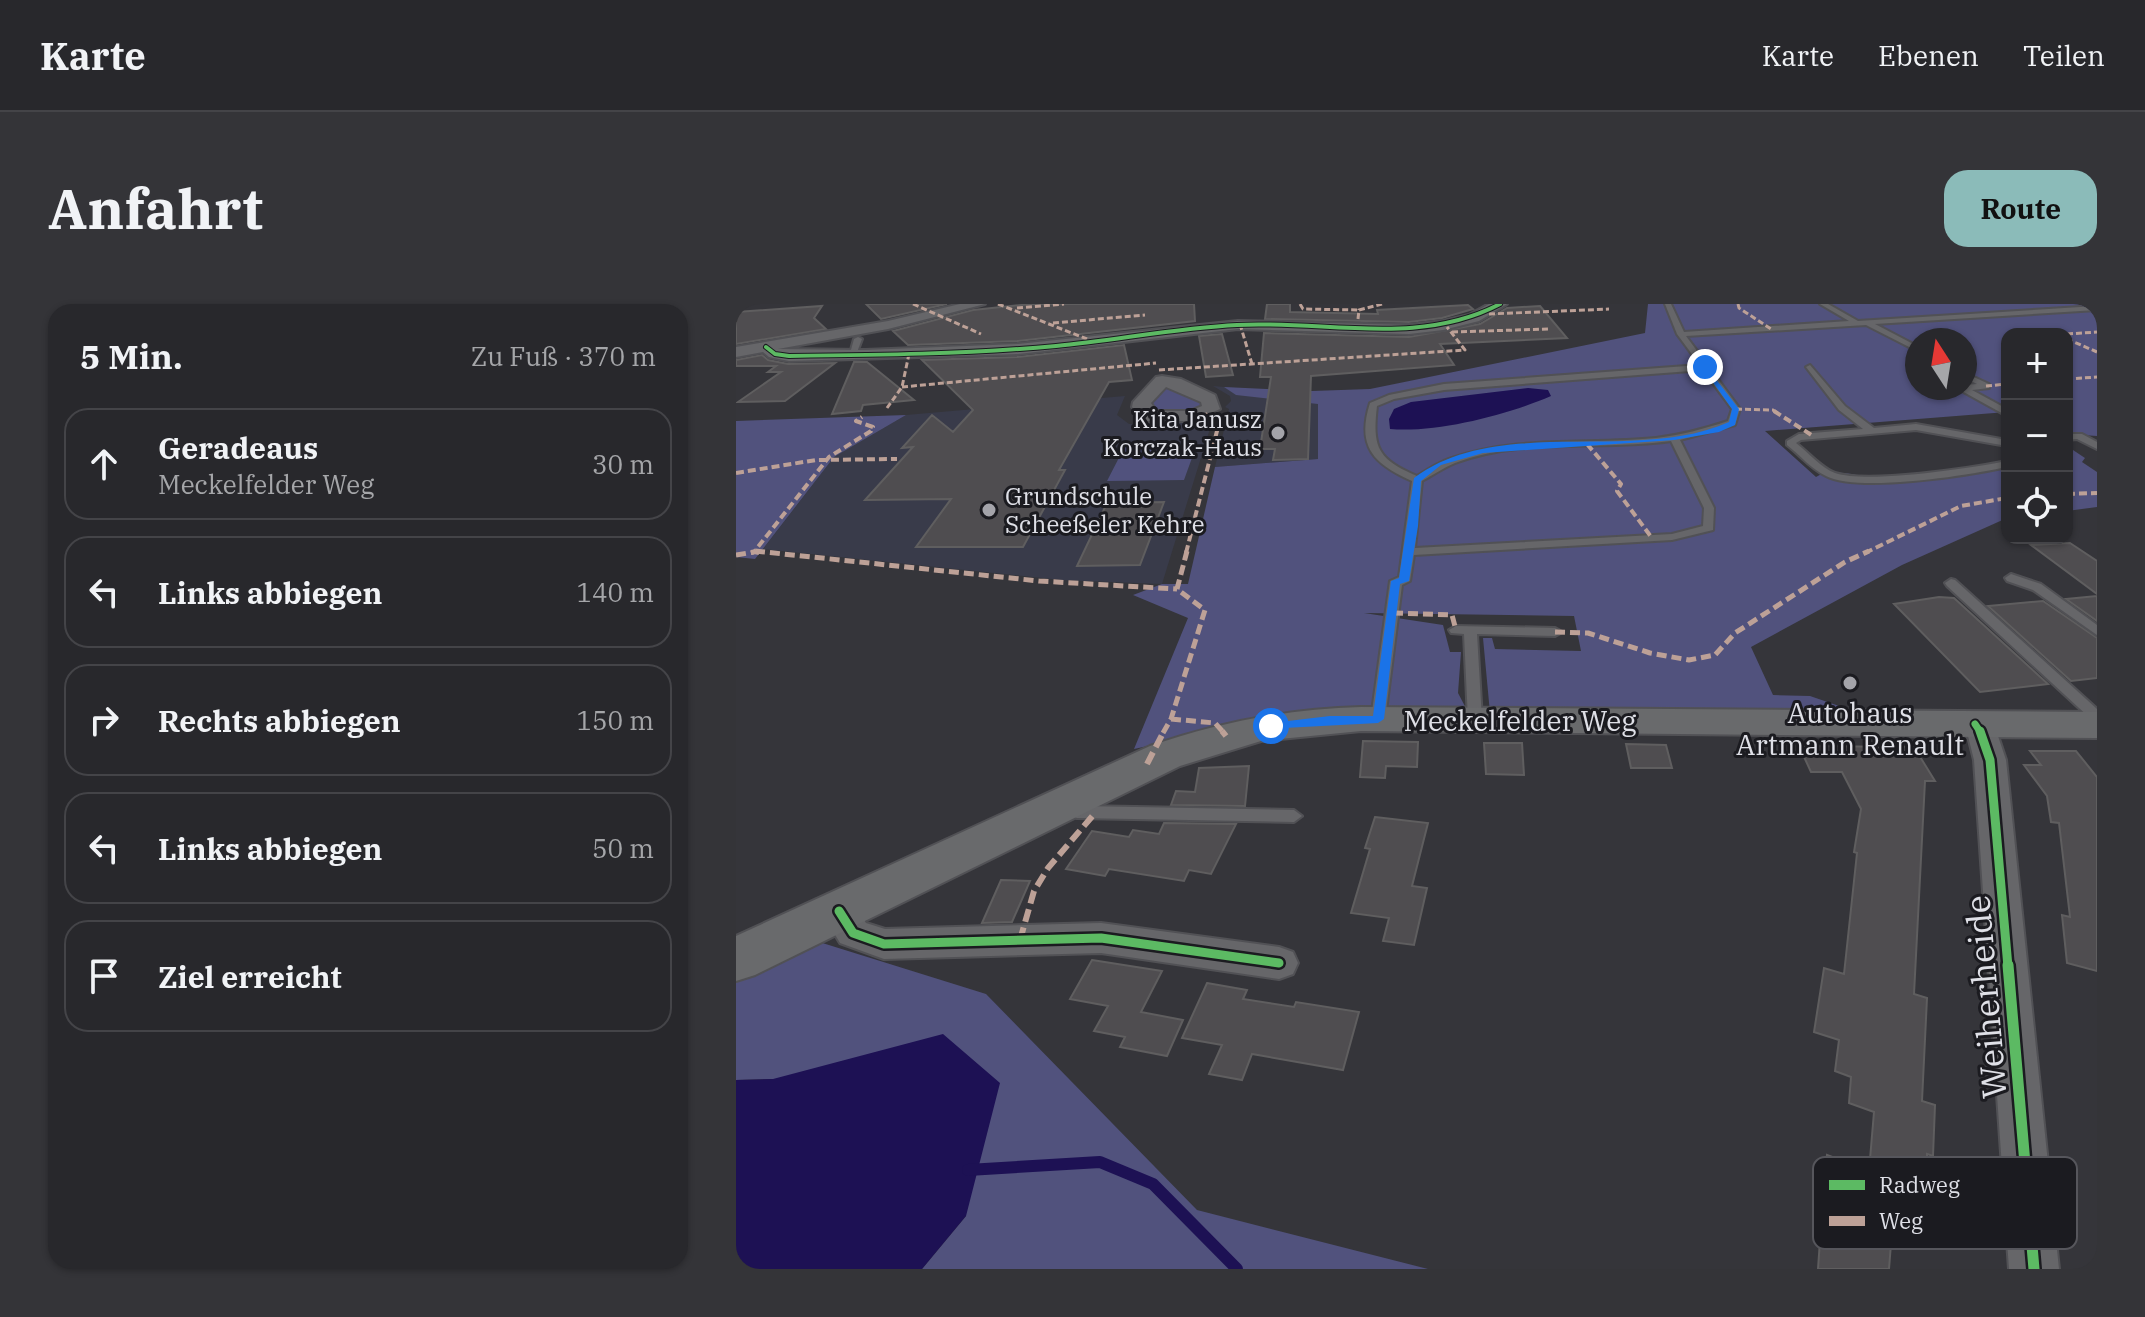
<!DOCTYPE html>
<html lang="de">
<meta charset="utf-8">
<style>
:root{--surface:#28282c;--page:#343438;--text:#f1f3f6;--muted:#a5a6a9;--line:#444448;--accent:#8bbbb9}
body{margin:0;font-family:"IBM Plex Serif",serif;background:var(--page);color:var(--text)}
.controls{position:absolute;right:24px;top:24px;display:grid;overflow:hidden;border-radius:16px;box-shadow:0 2px 6px #0004}
.controls button{width:72px;height:72px;display:grid;place-items:center;padding:0;border:0;border-bottom:2px solid var(--line);background:var(--surface);color:var(--text);font:40px sans-serif}
.compass{position:absolute;left:1169px;top:24px;width:72px;height:72px;border-radius:50%;background:var(--surface);box-shadow:0 2px 6px #0004;rotate:348deg}
.stop{position:absolute;width:24px;height:24px;margin:-18px;border:6px solid #1a73e8;border-radius:50%;background:#fff}
.stop.end{background:#1a73e8;border-color:#fff;box-shadow:0 2px 8px #0008}
.list{margin:0;padding:0;list-style:none}
h2{display:flex;justify-content:space-between;align-items:center;height:104px;margin:0;padding:0 32px;font-size:34px}
h2 small{font-size:26px;font-weight:400;color:var(--muted)}
.list li{display:grid;grid-template-columns:52px 1fr auto;gap:24px;align-items:center;box-sizing:border-box;height:112px;margin:0 16px 16px;padding:0 16px;border:2px solid var(--line);border-radius:24px}
.list b{display:block;font-size:30px;white-space:nowrap}
.list p{margin:0;font-size:26px;white-space:nowrap;color:var(--muted)}
.list em{font-size:26px;font-style:normal;color:var(--muted)}
.icon{flex:none;width:44px;height:44px;fill:none;stroke:currentColor;stroke-width:2;stroke-linecap:round;stroke-linejoin:round}
.map{position:relative;flex:none;width:1361px;height:965px;overflow:hidden;border-radius:24px}
header{display:flex;align-items:center;gap:48px;box-sizing:border-box;height:112px;padding:0 40px;background:var(--surface);border-bottom:2px solid var(--line)}
header strong{font-size:38px}
nav{display:flex;gap:44px;margin-inline-start:auto;font-size:28px}
.intro{display:flex;align-items:center;justify-content:space-between;box-sizing:border-box;height:192px;padding:0 48px}
h1{margin:0;font-size:56px}
.button{padding:20px 36px;border-radius:24px;background:var(--accent);color:#111;font-size:28px;font-weight:700}
main{display:flex;gap:48px;padding:0 48px}
aside{flex:1;background:var(--surface);border-radius:24px;box-shadow:0 2px 6px #0004}
.map>svg:first-child{display:block}
.built{fill:#393b4a}
.green{fill:#51527d;fill-rule:evenodd}
.water{fill:#1d1154}
.lines{fill:none;stroke-linecap:round;stroke-linejoin:round}
.stream{stroke:#1d1154;stroke-width:12}
.building{fill:#4f4d50;stroke:#5f5e5f;stroke-width:2}
.lane-casing{stroke:#515155;stroke-width:4}
.street-casing{stroke:#515155;stroke-width:4}
.secondary-casing{stroke:#515155;stroke-width:4}
.lane{fill:#666669;fill-rule:evenodd}
.street{fill:#666669;fill-rule:evenodd}
.secondary{fill:#696a6c;fill-rule:evenodd}
.quiet-far3{stroke:#bda197;stroke-width:3;stroke-dasharray:6 3;stroke-linecap:butt}
.quiet-far2{stroke:#bda197;stroke-width:4;stroke-dasharray:8 4;stroke-linecap:butt}
.quiet-far1{stroke:#bda197;stroke-width:5;stroke-dasharray:10 5;stroke-linecap:butt}
.quiet{stroke:#bda197;stroke-width:6;stroke-dasharray:13 6;stroke-linecap:butt}
.cycleway-far3-casing{stroke:#1b1b20;stroke-width:6}
.cycleway-far2-casing{stroke:#1b1b20;stroke-width:11}
.cycleway-far1-casing{stroke:#1b1b20;stroke-width:14}
.cycleway-casing{stroke:#1b1b20;stroke-width:16}
.cycleway-far3{stroke:#5cba63;stroke-width:4}
.cycleway-far2{stroke:#5cba63;stroke-width:7}
.cycleway-far1{stroke:#5cba63;stroke-width:9}
.cycleway{stroke:#5cba63;stroke-width:11}
.route{fill:#1a73e8}
.poi-dot{fill:#a4a4aa;stroke:#1b1b20;stroke-width:3}
.labels{text-anchor:middle;dominant-baseline:central;stroke-width:6;stroke-linejoin:round;paint-order:stroke}
.far-poi-label{font-size:24px;fill:#dfe0e7;stroke:#1b1b20;text-anchor:end}
.poi-label{font-size:28px;fill:#dfe0e7;stroke:#1b1b20}
.street-label{font-size:28px;fill:#dfe0e7;stroke:#1b1b20}
.near-street-label{font-size:34px;fill:#dfe0e7;stroke:#1b1b20}
.key{fill:#1b1b20;stroke:#56565c;stroke-width:2}
.key-label{font-size:22px;fill:#dfe0e7}
</style>
<header>
<strong>Karte</strong>
<nav><a>Karte</a><a>Ebenen</a><a>Teilen</a></nav>
</header>
<div class="intro"><h1>Anfahrt</h1><a class="button">Route</a></div>
<main>
<aside>
<h2>5 Min.<small>Zu Fuß · 370 m</small></h2>
<ul class="list">
<li><svg class="icon" aria-label="ahead" viewBox="0 0 24 24"><path d="M12 20V5M6 11l6-6 6 6"/></svg><div><b>Geradeaus</b><p>Meckelfelder Weg</p></div><em>30 m</em></li>
<li><svg class="icon" aria-label="left" viewBox="0 0 24 24"><path d="M17 20v-9H6M10 6l-5 5 5 5"/></svg><div><b>Links abbiegen</b></div><em>140 m</em></li>
<li><svg class="icon" aria-label="right" viewBox="0 0 24 24"><path d="M7 20v-9h11M14 6l5 5-5 5"/></svg><div><b>Rechts abbiegen</b></div><em>150 m</em></li>
<li><svg class="icon" aria-label="left" viewBox="0 0 24 24"><path d="M17 20v-9H6M10 6l-5 5 5 5"/></svg><div><b>Links abbiegen</b></div><em>50 m</em></li>
<li><svg class="icon" aria-label="arrive" viewBox="0 0 24 24"><path d="M6 21V4h12l-3 4 3 4H6"/></svg><div><b>Ziel erreicht</b></div></li>
</ul>
</aside>
<div class="map">
<svg width="1361" height="965" viewBox="0 0 1361 965">
<rect width="100%" height="100%" fill="#35353a"/>
<path class="built" d="M 477,82 L 598,92 L 595,154 L 479,163 L 493,105 L 489,103 L 495,97 L 494,92 Z
M 389,92 L 381,111 L 393,120 L 476,118 L 426,280 L 325,276 L 27,245 L 98,153 L 170,111 Z"/>
<path class="green" d="M 912,0 L 1361,0 L 1361,132 L 1331,130 L 1331,30 L 1271,30 L 1271,108 L 1029,127 L 1080,173 C 1095,163 1118,172 1135,173 C 1180,175 1226,168 1271,162 L 1271,214 L 1166,261 L 1015,343 L 1037,391 L 1074,392 L 1109,404 L 1044,404 L 1046,410 L 754,409 L 747,334 L 756,334 L 759,345 L 845,347 L 838,312 L 628,309 L 707,321 L 714,348 L 725,348 L 722,389 L 733,410 L 472,429 L 398,445 L 452,314 L 397,291 L 426,280 L 452,280 L 479,163 L 582,155 L 582,100 L 500,91 L 488,83 L 576,87 L 634,85 L 909,29 ZM 1181,36 L 1229,36 L 1229,84 L 1181,84 Z
M 425,83 L 438,83 L 464,96 L 464,102 L 448,107 L 416,105 L 414,98 Z
M 170,111 L 98,153 L 19,255 L 0,253 L 0,117 Z
M 461,140 L 448,176 L 371,177 L 389,142 Z
M 1331,142 L 1349,154 L 1346,158 L 1361,168 L 1361,203 L 1331,207 Z
M 80,637 L 250,690 L 461,906 L 692,965 L 186,965 L 230,912 L 37,775 L 0,776 L 0,677 Z"/>
<path class="water" d="M 792,84 L 812,86 L 815,92 C 771,111 701,129 654,125 L 653,115 L 658,105 L 675,98 Z
M 207,730 L 264,779 L 230,912 L 186,965 L 0,965 L 0,776 L 37,775 Z"/>
<g class="lines">
<path class="stream" d="M 232,866 L 364,858 L 417,880 L 501,965"/>
</g>
<path class="building" d="M 130,0 L 211,0 L 145,15 Z
M 295,0 L 458,0 L 459,17 L 282,37 L 172,41 L 157,27 L 237,6 Z
M 531,0 L 554,0 L 554,8 L 642,10 L 641,6 L 732,1 L 737,5 L 706,14 L 673,18 L 529,15 Z
M 86,2 L 78,14 L 90,25 L 0,40 L 0,8 Z
M 804,2 L 831,34 L 704,40 L 718,61 L 575,72 L 572,155 L 537,156 L 539,145 L 524,145 L 535,73 L 524,73 L 528,29 L 673,33 L 744,20 L 771,4 Z
M 486,30 L 497,71 L 470,73 L 463,32 Z
M 388,41 L 396,76 L 373,78 L 323,166 L 329,166 L 287,243 L 180,243 L 215,195 L 129,196 L 177,143 L 166,144 L 196,111 L 217,128 L 237,106 L 186,56 L 282,53 Z
M 26,51 L 32,56 L 52,60 L 99,59 L 49,97 L 2,98 L 45,68 L 32,68 L 40,62 L 0,62 L 0,56 Z
M 118,58 L 131,58 L 178,96 L 127,101 L 125,107 L 96,110 Z
M 428,198 L 404,261 L 341,262 L 371,199 Z
M 1334,239 L 1361,257 L 1361,290 L 1295,241 Z
M 1361,292 L 1361,317 L 1330,295 Z
M 1203,293 L 1218,294 L 1312,380 L 1244,388 L 1158,300 Z
M 1307,297 L 1361,334 L 1361,374 L 1335,377 L 1252,302 Z
M 627,437 L 682,438 L 681,463 L 650,462 L 649,474 L 624,473 Z
M 748,439 L 786,439 L 788,471 L 750,470 Z
M 890,440 L 930,441 L 936,464 L 895,464 Z
M 1063,442 L 1178,443 L 1199,477 L 1189,477 L 1178,690 L 1191,694 L 1186,797 L 1199,801 L 1197,852 L 1191,850 L 1190,887 L 1160,876 L 1153,965 L 1082,965 L 1085,922 L 1082,921 L 1091,851 L 1133,867 L 1138,808 L 1113,799 L 1115,773 L 1099,767 L 1103,736 L 1078,728 L 1088,664 L 1108,670 L 1121,549 L 1118,548 L 1125,505 L 1106,468 L 1075,468 Z
M 1294,447 L 1340,447 L 1361,473 L 1361,667 L 1331,659 L 1326,611 L 1334,613 L 1323,519 L 1315,518 L 1311,492 L 1288,461 L 1305,461 Z
M 513,462 L 509,502 L 435,501 L 440,487 L 459,488 L 463,464 Z
M 639,513 L 692,519 L 676,582 L 691,584 L 678,641 L 647,637 L 653,614 L 615,609 L 634,545 L 629,544 Z
M 428,519 L 500,520 L 475,570 L 453,566 L 448,577 L 373,565 L 369,572 L 330,565 L 356,527 L 393,533 L 397,526 L 423,530 Z
M 265,576 L 294,577 L 276,618 L 246,619 Z
M 356,656 L 426,667 L 405,708 L 447,716 L 431,752 L 384,743 L 389,733 L 358,727 L 372,702 L 334,695 Z
M 471,679 L 511,686 L 507,695 L 558,703 L 560,698 L 623,708 L 607,766 L 516,750 L 506,776 L 473,770 L 486,741 L 446,734 Z"/>
<g class="lines">
<defs>
<path id="lane" d="M 929,0 L 935,0 L 948,28 L 1113,17 L 1084,0 L 1092,0 L 1122,17 L 1361,2 L 1361,6 L 1139,20 L 1181,42 L 1181,47 L 1130,21 L 950,32 L 1004,105 L 999,121 L 944,136 L 978,204 L 977,226 L 936,236 L 678,251 L 674,277 L 666,281 L 649,415 L 647,418 L 637,418 L 635,415 L 654,277 L 663,273 L 676,177 C 638,160 620,143 634,99 L 653,91 L 708,80 L 964,61 L 941,30 ZM 967,66 L 996,105 L 992,117 C 968,125 945,131 920,134 C 851,141 780,131 713,155 C 702,159 691,166 681,172 C 642,155 636,144 641,102 L 658,95 L 708,86 ZM 935,137 L 968,204 L 967,222 L 936,230 L 679,244 L 686,177 C 697,171 707,164 719,159 C 787,133 864,147 935,137 Z
M 122,33 L 126,35 L 120,51 L 113,53 L 118,35 Z
M 1074,61 L 1109,102 L 1138,124 L 1180,120 L 1271,136 L 1271,142 L 1180,126 L 1065,136 L 1060,139 C 1072,148 1085,164 1099,169 C 1131,180 1236,164 1271,157 L 1271,163 C 1234,171 1123,189 1090,172 C 1075,165 1064,151 1051,141 L 1051,137 L 1063,130 L 1127,125 L 1103,106 L 1070,63 Z
M 1229,69 L 1253,80 L 1253,84 L 1236,86 L 1271,105 L 1271,112 L 1224,86 L 1223,84 L 1229,84 L 1229,81 L 1241,80 L 1229,74 Z
M 1331,130 L 1346,130 L 1361,138 L 1361,145 L 1341,135 L 1331,136 Z
M 1275,270 L 1305,280 L 1361,321 L 1361,331 L 1297,286 L 1271,277 L 1269,274 Z
M 1215,275 L 1219,276 L 1361,405 L 1361,418 L 1356,416 L 1211,282 L 1209,279 Z
M 720,322 L 819,324 L 826,328 L 819,332 L 741,330 L 746,416 L 739,421 L 732,416 L 728,330 L 715,329 L 713,326 Z
M 331,494 L 345,502 L 558,506 L 566,512 L 558,518 L 341,514 L 335,512 L 323,500 Z"/>
<path id="street" d="M 224,0 L 249,0 L 152,25 L 42,45 L 129,46 L 282,40 L 502,17 L 673,21 L 707,17 L 733,11 L 753,0 L 771,0 L 743,17 L 707,26 L 673,30 L 502,25 L 282,50 L 53,57 L 33,53 L 27,48 L 0,53 L 0,43 L 152,17 Z
M 426,72 L 445,75 L 479,91 L 484,105 L 456,117 L 409,117 L 396,103 L 397,98 L 420,73 ZM 430,83 L 465,98 L 466,102 L 454,107 L 420,107 L 415,99 Z
M 1239,411 L 1249,414 L 1262,432 L 1270,456 L 1323,965 L 1273,965 L 1238,456 L 1232,432 L 1224,420 L 1229,414 Z
M 103,593 L 116,597 L 130,619 L 149,625 L 365,619 L 543,643 L 557,648 L 562,659 L 557,670 L 543,675 L 365,649 L 148,655 L 104,639 L 85,607 L 90,597 Z"/>
<path id="secondary" d="M 625,403 L 1361,408 L 1361,434 L 625,427 L 525,437 L 444,462 L 19,671 L 0,677 L 0,632 L 414,442 C 483,418 552,405 625,403 Z"/>
</defs>
<use href="#lane" class="lane-casing"/>
<use href="#street" class="street-casing"/>
<use href="#secondary" class="secondary-casing"/>
<use href="#lane" class="lane"/>
<use href="#street" class="street"/>
<use href="#secondary" class="secondary"/>
<path class="quiet-far3" d="M 177,0 L 245,30
M 262,0 L 351,35
M 564,0 L 567,5 L 623,6
M 1002,0 L 1003,4 L 1035,25
M 281,4 L 328,0
M 753,10 L 873,5
M 622,15 L 623,6 L 646,0
M 317,19 L 409,11
M 504,20 L 516,60
M 716,28 L 812,25
M 1331,30 L 1361,28
M 1331,35 L 1361,48
M 423,66 L 729,46 L 711,23
M 1331,75 L 1361,73
M 1250,82 L 1271,80
M 166,83 L 420,59
M 151,104 L 166,83 L 173,50
M 1000,105 L 1037,106 L 1041,109"/>
<path class="quiet-far2" d="M 1038,107 L 1077,132
M 851,140 L 885,180 L 881,187 L 916,234
M 0,169 L 80,156 L 161,155
M 1331,190 L 1361,189
M 15,249 L 18,248
M 23,249 L 18,248 L 93,153 L 135,127 L 137,123 L 120,117 L 126,113
M 450,249 L 483,119 L 469,110
M 1129,249 L 1225,202 L 1271,194"/>
<path class="quiet-far1" d="M 19,247 L 303,277 L 441,285
M 0,251 L 18,248
M 657,309 L 716,311 L 720,326
M 819,328 L 852,329 L 914,349 L 953,356 L 979,351 L 999,329 L 1109,258 L 1133,247
M 435,415 L 479,419 L 488,429
M 427,429 L 435,415 L 469,306 L 441,285 L 451,247"/>
<path class="quiet" d="M 486,427 L 490,432
M 411,460 L 428,427
M 284,636 L 298,587 L 312,564 L 359,509"/>
<defs>
<path id="cycleway-far3" d="M 30,43 L 39,50 L 53,52 C 142,51 231,50 320,42 C 381,36 441,24 501,21 C 590,16 682,43 764,0"/>
<path id="cycleway-far2" d="M 1239,420 L 1245,429"/>
<path id="cycleway-far1" d="M 1244,427 L 1254,456 L 1272,663
M 103,607 L 117,629 L 148,640 L 365,634 L 543,659"/>
<path id="cycleway" d="M 1272,661 L 1298,965"/>
</defs>
<use href="#cycleway-far3" class="cycleway-far3-casing"/>
<use href="#cycleway-far2" class="cycleway-far2-casing"/>
<use href="#cycleway-far1" class="cycleway-far1-casing"/>
<use href="#cycleway" class="cycleway-casing"/>
<use href="#cycleway-far3" class="cycleway-far3"/>
<use href="#cycleway-far2" class="cycleway-far2"/>
<use href="#cycleway-far1" class="cycleway-far1"/>
<use href="#cycleway" class="cycleway"/>
</g>
<path class="route" d="M 969,61 L 1003,105 L 999,121 L 983,128 L 938,136 L 747,149 L 705,161 L 685,177 L 682,222 L 673,277 L 664,280 L 648,415 L 642,419 L 531,425 L 531,420 L 535,419 L 594,412 L 637,412 L 655,277 L 663,274 L 678,174 C 763,110 899,160 993,118 L 996,105 L 966,63 Z"/>
<g class="poi-dot">
<circle cx="542" cy="129" r="8"/>
<circle cx="253" cy="206" r="8"/>
<circle cx="1114" cy="379" r="8"/>
</g>
<g class="labels">
<g class="far-poi-label">
<text x="526" y="115">Kita Janusz<tspan x="526" dy="28">Korczak-Haus</tspan></text>
<text x="269" y="192" text-anchor="start">Grundschule<tspan x="269" dy="28">Scheeßeler Kehre</tspan></text>
</g>
<g class="poi-label">
<text x="1114" y="408">Autohaus<tspan x="1114" dy="32">Artmann Renault</tspan></text>
</g>
<g class="street-label">
<text x="784" y="416">Meckelfelder Weg</text>
</g>
<g class="near-street-label">
<text transform="translate(1249 693) rotate(-95)">Weiherheide</text>
</g>
</g>
<rect x="1077" y="853" width="264" height="92" rx="12" class="key"/>
<rect x="1093" y="876" width="36" height="10" fill="#5cba63"/>
<rect x="1093" y="912" width="36" height="10" fill="#bda197"/>
<g class="key-label">
<text x="1143" y="889">Radweg</text>
<text x="1143" y="925">Weg</text>
</g>
</svg>
<div class="controls">
<button>+</button>
<button>−</button>
<button><svg class="icon" aria-label="locate" viewBox="0 0 24 24"><circle cx="12" cy="12" r="6"/><path d="M12 2v4M12 18v4M2 12h4M18 12h4"/></svg></button>
</div>
<svg class="compass" viewBox="-18 -18 36 36"><path d="M0-13l5 13h-10z" fill="#e53935"/><path d="M0 13l5-13h-10z" fill="#a5a6a9"/></svg>
<div class="stop" style="left:535px;top:422px"></div>
<div class="stop end" style="left:969px;top:63px"></div>
</div>
</main>
